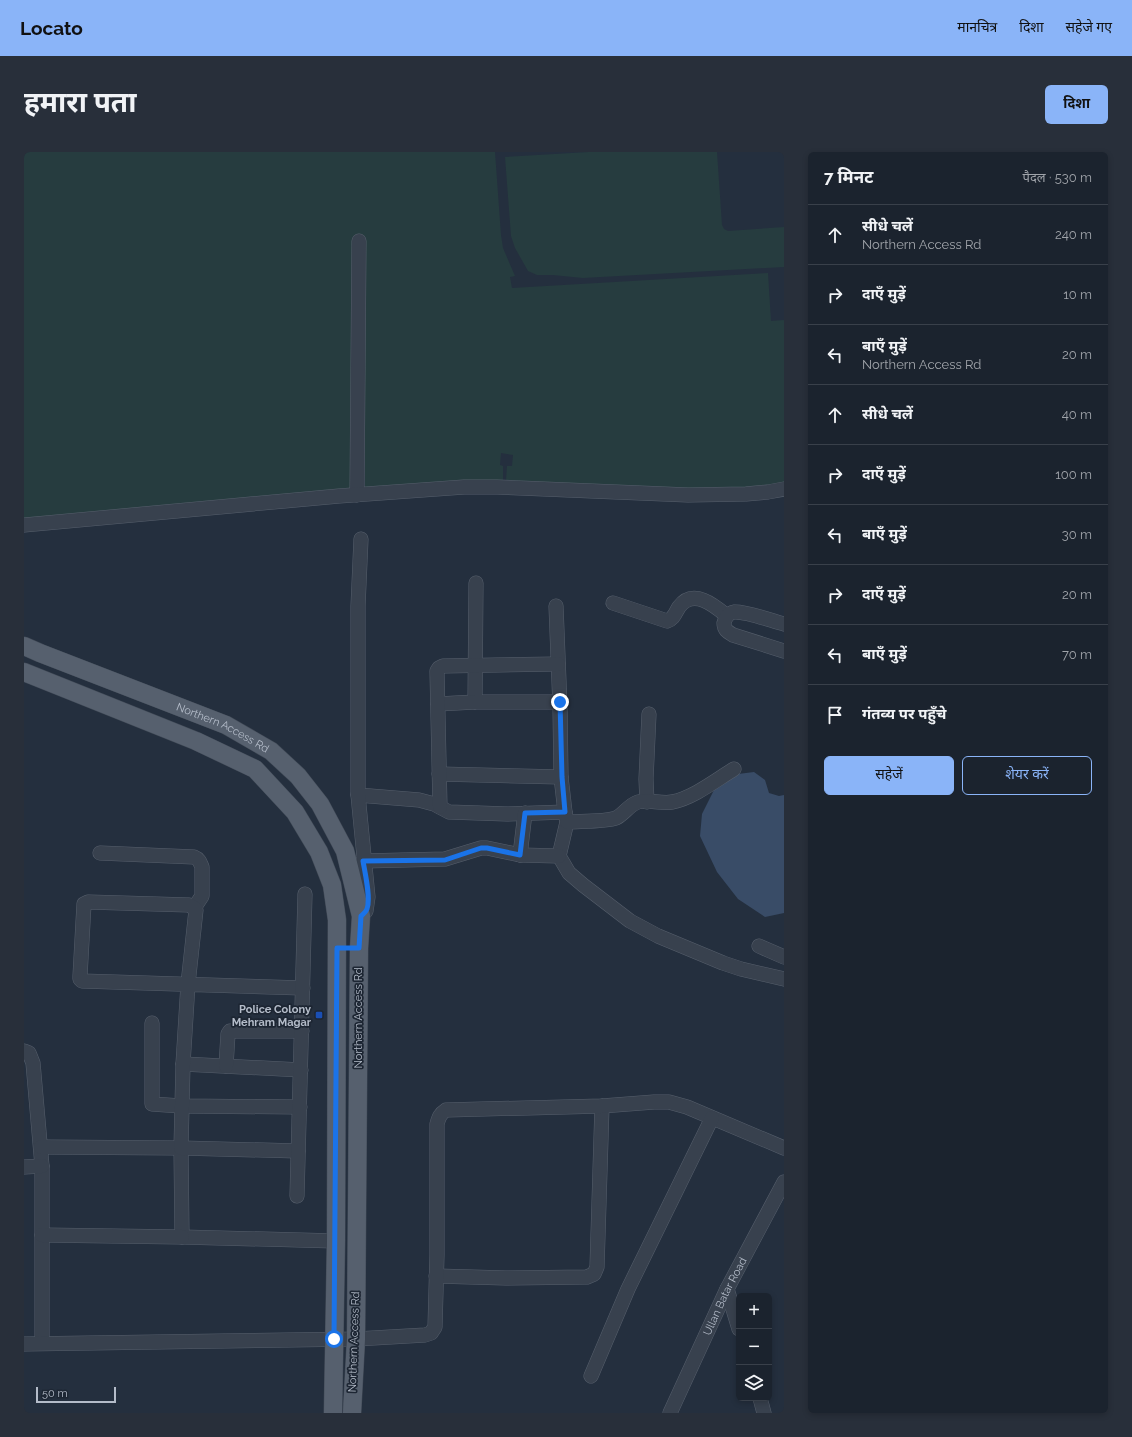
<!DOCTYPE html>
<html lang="hi">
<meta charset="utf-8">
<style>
:root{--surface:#1b232e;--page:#282f3a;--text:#f1f3f6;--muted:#a0a4aa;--line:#39404a;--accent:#8ab4f8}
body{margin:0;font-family:Raleway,"Noto Sans Devanagari",sans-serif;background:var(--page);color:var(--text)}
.controls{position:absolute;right:12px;bottom:12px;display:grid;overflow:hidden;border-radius:6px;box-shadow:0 2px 6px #0003}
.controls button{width:36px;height:36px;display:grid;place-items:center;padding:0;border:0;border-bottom:1px solid var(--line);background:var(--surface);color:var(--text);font:20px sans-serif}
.scale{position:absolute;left:12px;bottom:10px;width:80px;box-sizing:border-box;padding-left:4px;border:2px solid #b4bcc9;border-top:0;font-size:11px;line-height:14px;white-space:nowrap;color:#b4bcc9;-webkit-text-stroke:3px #1d2633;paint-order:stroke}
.stop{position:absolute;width:12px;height:12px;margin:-9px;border:3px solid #1a73e8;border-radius:50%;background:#fff}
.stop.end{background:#1a73e8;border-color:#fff;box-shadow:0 1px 4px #0008}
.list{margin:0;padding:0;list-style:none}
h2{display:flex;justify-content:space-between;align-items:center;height:52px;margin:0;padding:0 16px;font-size:17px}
h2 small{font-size:13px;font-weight:400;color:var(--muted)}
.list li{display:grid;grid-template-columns:26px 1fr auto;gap:12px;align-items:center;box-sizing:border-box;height:60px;padding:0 16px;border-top:1px solid var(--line)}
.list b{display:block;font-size:15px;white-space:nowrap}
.list p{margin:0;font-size:13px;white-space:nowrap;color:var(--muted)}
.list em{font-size:13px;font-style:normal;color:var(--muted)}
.actions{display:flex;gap:8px;padding:12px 16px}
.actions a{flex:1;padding:9px 0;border:1px solid var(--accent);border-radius:6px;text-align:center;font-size:14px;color:var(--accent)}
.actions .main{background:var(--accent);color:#111}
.icon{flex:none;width:22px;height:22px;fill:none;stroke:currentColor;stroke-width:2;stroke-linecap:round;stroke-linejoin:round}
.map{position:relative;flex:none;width:760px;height:1261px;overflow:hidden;border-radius:6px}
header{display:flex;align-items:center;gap:24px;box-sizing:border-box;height:56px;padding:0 20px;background:var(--accent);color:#111}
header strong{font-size:19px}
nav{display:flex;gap:22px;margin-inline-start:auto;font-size:14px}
.intro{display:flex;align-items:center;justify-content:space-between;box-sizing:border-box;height:96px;padding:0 24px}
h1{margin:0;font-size:28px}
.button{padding:10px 18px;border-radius:6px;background:var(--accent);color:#111;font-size:14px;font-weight:700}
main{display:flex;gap:24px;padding:0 24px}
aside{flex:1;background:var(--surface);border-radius:6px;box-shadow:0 2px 6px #0003}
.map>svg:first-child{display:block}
.green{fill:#263c3f}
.water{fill:#394c67}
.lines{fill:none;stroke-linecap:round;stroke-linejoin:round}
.minor-casing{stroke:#565f6c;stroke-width:15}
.major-casing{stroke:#414a57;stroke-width:19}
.minor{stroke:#38414e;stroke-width:14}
.major{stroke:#56606e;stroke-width:18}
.route{stroke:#1a73e8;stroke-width:5}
.transit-dot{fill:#1a4fb4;stroke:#1d2633;stroke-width:1.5}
.labels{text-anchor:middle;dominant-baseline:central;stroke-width:3.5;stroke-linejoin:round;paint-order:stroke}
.street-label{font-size:11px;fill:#b4bcc9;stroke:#1d2633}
.poi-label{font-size:11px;font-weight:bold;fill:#b4bcc9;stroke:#1d2633;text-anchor:end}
</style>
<header>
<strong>Locato</strong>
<nav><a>मानचित्र</a><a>दिशा</a><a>सहेजे गए</a></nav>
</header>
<div class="intro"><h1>हमारा पता</h1><a class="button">दिशा</a></div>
<main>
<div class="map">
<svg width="760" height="1261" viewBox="0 0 760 1261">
<rect width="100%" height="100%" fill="#242f3e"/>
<path class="green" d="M 0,0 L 471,0 L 477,83 L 479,96 L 491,124 L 486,125 L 488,136 L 744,121 L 747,169 L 760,168 L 760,331 L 726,336 L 659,337 L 482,329 L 483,314 L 488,314 L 489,303 L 477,301 L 476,313 L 479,314 L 479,330 L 341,336 L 341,87 L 327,336 L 0,367 Z
M 565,0 L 693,0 L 698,73 L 700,77 L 704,79 L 760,75 L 760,115 L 559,126 L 529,123 L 513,123 L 504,119 L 491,96 L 487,84 L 481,5 Z"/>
<path class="water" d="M 730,620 L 741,628 L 745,641 L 755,644 L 760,643 L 760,761 L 741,765 L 714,747 L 693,720 L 676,684 L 678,662 L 691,636 L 706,623 Z"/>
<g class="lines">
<defs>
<g id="minor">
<path d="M 333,343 L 335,89"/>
<path d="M 0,373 L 315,344 L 440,335 L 473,335 L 664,343 L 722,342 L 744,340 L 760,337"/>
<path d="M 589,451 L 643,469 C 650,467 651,461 655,455 C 669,436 690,453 703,464"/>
<path d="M 532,454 L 536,555 L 537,625 L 541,660 L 543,670 L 535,704 L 545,721 L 559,733 L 606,769 L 634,784 L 699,811 L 717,817 L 760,827"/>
<path d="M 760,472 C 748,469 722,459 710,460 C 705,461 701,466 700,471 C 700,478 704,480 709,483 L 760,499"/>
<path d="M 451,550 L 452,431"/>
<path d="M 414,552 L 451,550 L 536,550"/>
<path d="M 415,622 L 537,625"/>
<path d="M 334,643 L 395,648 L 410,652 L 425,660 L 483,662 L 541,660"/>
<path d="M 623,650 L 622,627 L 625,562"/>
<path d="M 416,655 L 413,519 L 415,516 L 419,514 L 534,512"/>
<path d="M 543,670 C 555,669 581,670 592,666 C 600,662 605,653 614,650 C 623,647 637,652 648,650 C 669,646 692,628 710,617"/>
<path d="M 76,701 L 170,705 C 175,707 176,710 178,715 L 178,744 L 170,756"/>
<path d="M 496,703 L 501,661"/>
<path d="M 339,709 L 421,707 L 457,696 L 463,696 L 496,703 L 535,704"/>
<path d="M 337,764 L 342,759 L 344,745 L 334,643 L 334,454 L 337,387"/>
<path d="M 735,794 L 760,805"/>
<path d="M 128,871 L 128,952 L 157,954 L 276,955"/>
<path d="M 0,899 L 5,901 L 9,911 L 18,1014 L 18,1191"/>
<path d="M 159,912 L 277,918"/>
<path d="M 202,914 L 204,882 L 206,879 L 278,879"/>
<path d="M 17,995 L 157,996 L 158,1085 L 312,1089"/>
<path d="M 274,999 L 157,996 L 159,912 L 164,832 L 172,758 L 170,756 L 165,753 L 64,750 L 60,752 L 56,824 L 56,827 L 58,829 L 279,836"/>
<path d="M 0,1015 L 18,1014"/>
<path d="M 273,1044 L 281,742"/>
<path d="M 18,1083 L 158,1085"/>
<path d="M 412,1124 L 482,1126 L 563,1125 L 570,1122 L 573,1115 L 578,954"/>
<path d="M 703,1137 L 715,1177"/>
<path d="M 0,1192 L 332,1187 L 401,1183 L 407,1181 L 411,1175 L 413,1103 L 413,972 C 415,965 416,962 422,958 L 578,954 L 630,950 L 645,950 L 663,955 L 760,996"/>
<path d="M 567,1224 L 604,1137 L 688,966"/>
<path d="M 736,1246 L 740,1261"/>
<path id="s1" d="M 646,1261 L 703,1137 L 760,1030"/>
</g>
<g id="major">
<path id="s2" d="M 0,494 L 16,501 L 202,573 L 247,599 L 274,624 L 296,652 L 321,699 L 337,764 L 335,796 L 332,1187 L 328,1261"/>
<path d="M 0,520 L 172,589 L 231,617 L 271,660 L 295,700 L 308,733 L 313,768 L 312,1089 L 309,1261"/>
</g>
</defs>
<use href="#minor" class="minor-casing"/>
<use href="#major" class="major-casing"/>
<use href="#minor" class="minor"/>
<use href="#major" class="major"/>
</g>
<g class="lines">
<path class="route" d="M 310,1187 L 313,796 L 335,796 L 337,764 C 339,762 342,760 343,757 C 347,746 341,721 339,709 L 421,708 L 457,696 L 463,696 L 496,703 L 501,661 L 541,660 L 538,625 L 536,550"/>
</g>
<rect class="transit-dot" x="291" y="859" width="8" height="8" rx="2"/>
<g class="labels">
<g class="street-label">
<text stroke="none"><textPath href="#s2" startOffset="215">Northern Access Rd</textPath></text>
<text transform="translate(334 866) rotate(-90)">Northern Access Rd</text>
<text stroke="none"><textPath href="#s1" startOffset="129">Ullan Batar Road</textPath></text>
<text transform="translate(330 1190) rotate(-88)">Northern Access Rd</text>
</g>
<g class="poi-label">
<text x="287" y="857">Police Colony<tspan x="287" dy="13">Mehram Magar</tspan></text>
</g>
</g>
</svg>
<div class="controls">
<button>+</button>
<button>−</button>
<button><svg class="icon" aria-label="layers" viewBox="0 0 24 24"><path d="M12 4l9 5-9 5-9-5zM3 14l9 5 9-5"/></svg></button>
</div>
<div class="scale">50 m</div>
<div class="stop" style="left:310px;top:1187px"></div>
<div class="stop end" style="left:536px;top:550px"></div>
</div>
<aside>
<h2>7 मिनट<small>पैदल · 530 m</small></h2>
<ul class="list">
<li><svg class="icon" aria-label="ahead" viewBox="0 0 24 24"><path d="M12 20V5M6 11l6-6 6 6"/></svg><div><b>सीधे चलें</b><p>Northern Access Rd</p></div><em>240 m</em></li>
<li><svg class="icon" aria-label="right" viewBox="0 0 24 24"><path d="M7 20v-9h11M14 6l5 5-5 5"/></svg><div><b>दाएँ मुड़ें</b></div><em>10 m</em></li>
<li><svg class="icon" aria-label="left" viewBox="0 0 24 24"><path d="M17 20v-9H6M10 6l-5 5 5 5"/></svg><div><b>बाएँ मुड़ें</b><p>Northern Access Rd</p></div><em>20 m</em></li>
<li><svg class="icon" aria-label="ahead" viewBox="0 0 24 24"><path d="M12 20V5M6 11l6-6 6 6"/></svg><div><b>सीधे चलें</b></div><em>40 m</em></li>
<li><svg class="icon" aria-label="right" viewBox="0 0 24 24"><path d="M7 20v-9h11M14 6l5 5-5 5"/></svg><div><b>दाएँ मुड़ें</b></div><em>100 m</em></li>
<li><svg class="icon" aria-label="left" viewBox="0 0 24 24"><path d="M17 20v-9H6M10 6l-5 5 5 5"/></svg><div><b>बाएँ मुड़ें</b></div><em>30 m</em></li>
<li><svg class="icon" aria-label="right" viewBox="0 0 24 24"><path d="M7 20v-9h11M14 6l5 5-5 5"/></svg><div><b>दाएँ मुड़ें</b></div><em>20 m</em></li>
<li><svg class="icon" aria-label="left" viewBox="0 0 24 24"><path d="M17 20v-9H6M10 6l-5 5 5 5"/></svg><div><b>बाएँ मुड़ें</b></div><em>70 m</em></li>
<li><svg class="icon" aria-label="arrive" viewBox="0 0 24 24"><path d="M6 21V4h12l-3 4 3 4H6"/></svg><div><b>गंतव्य पर पहुँचे</b></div></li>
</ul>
<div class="actions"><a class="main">सहेजें</a><a>शेयर करें</a></div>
</aside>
</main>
